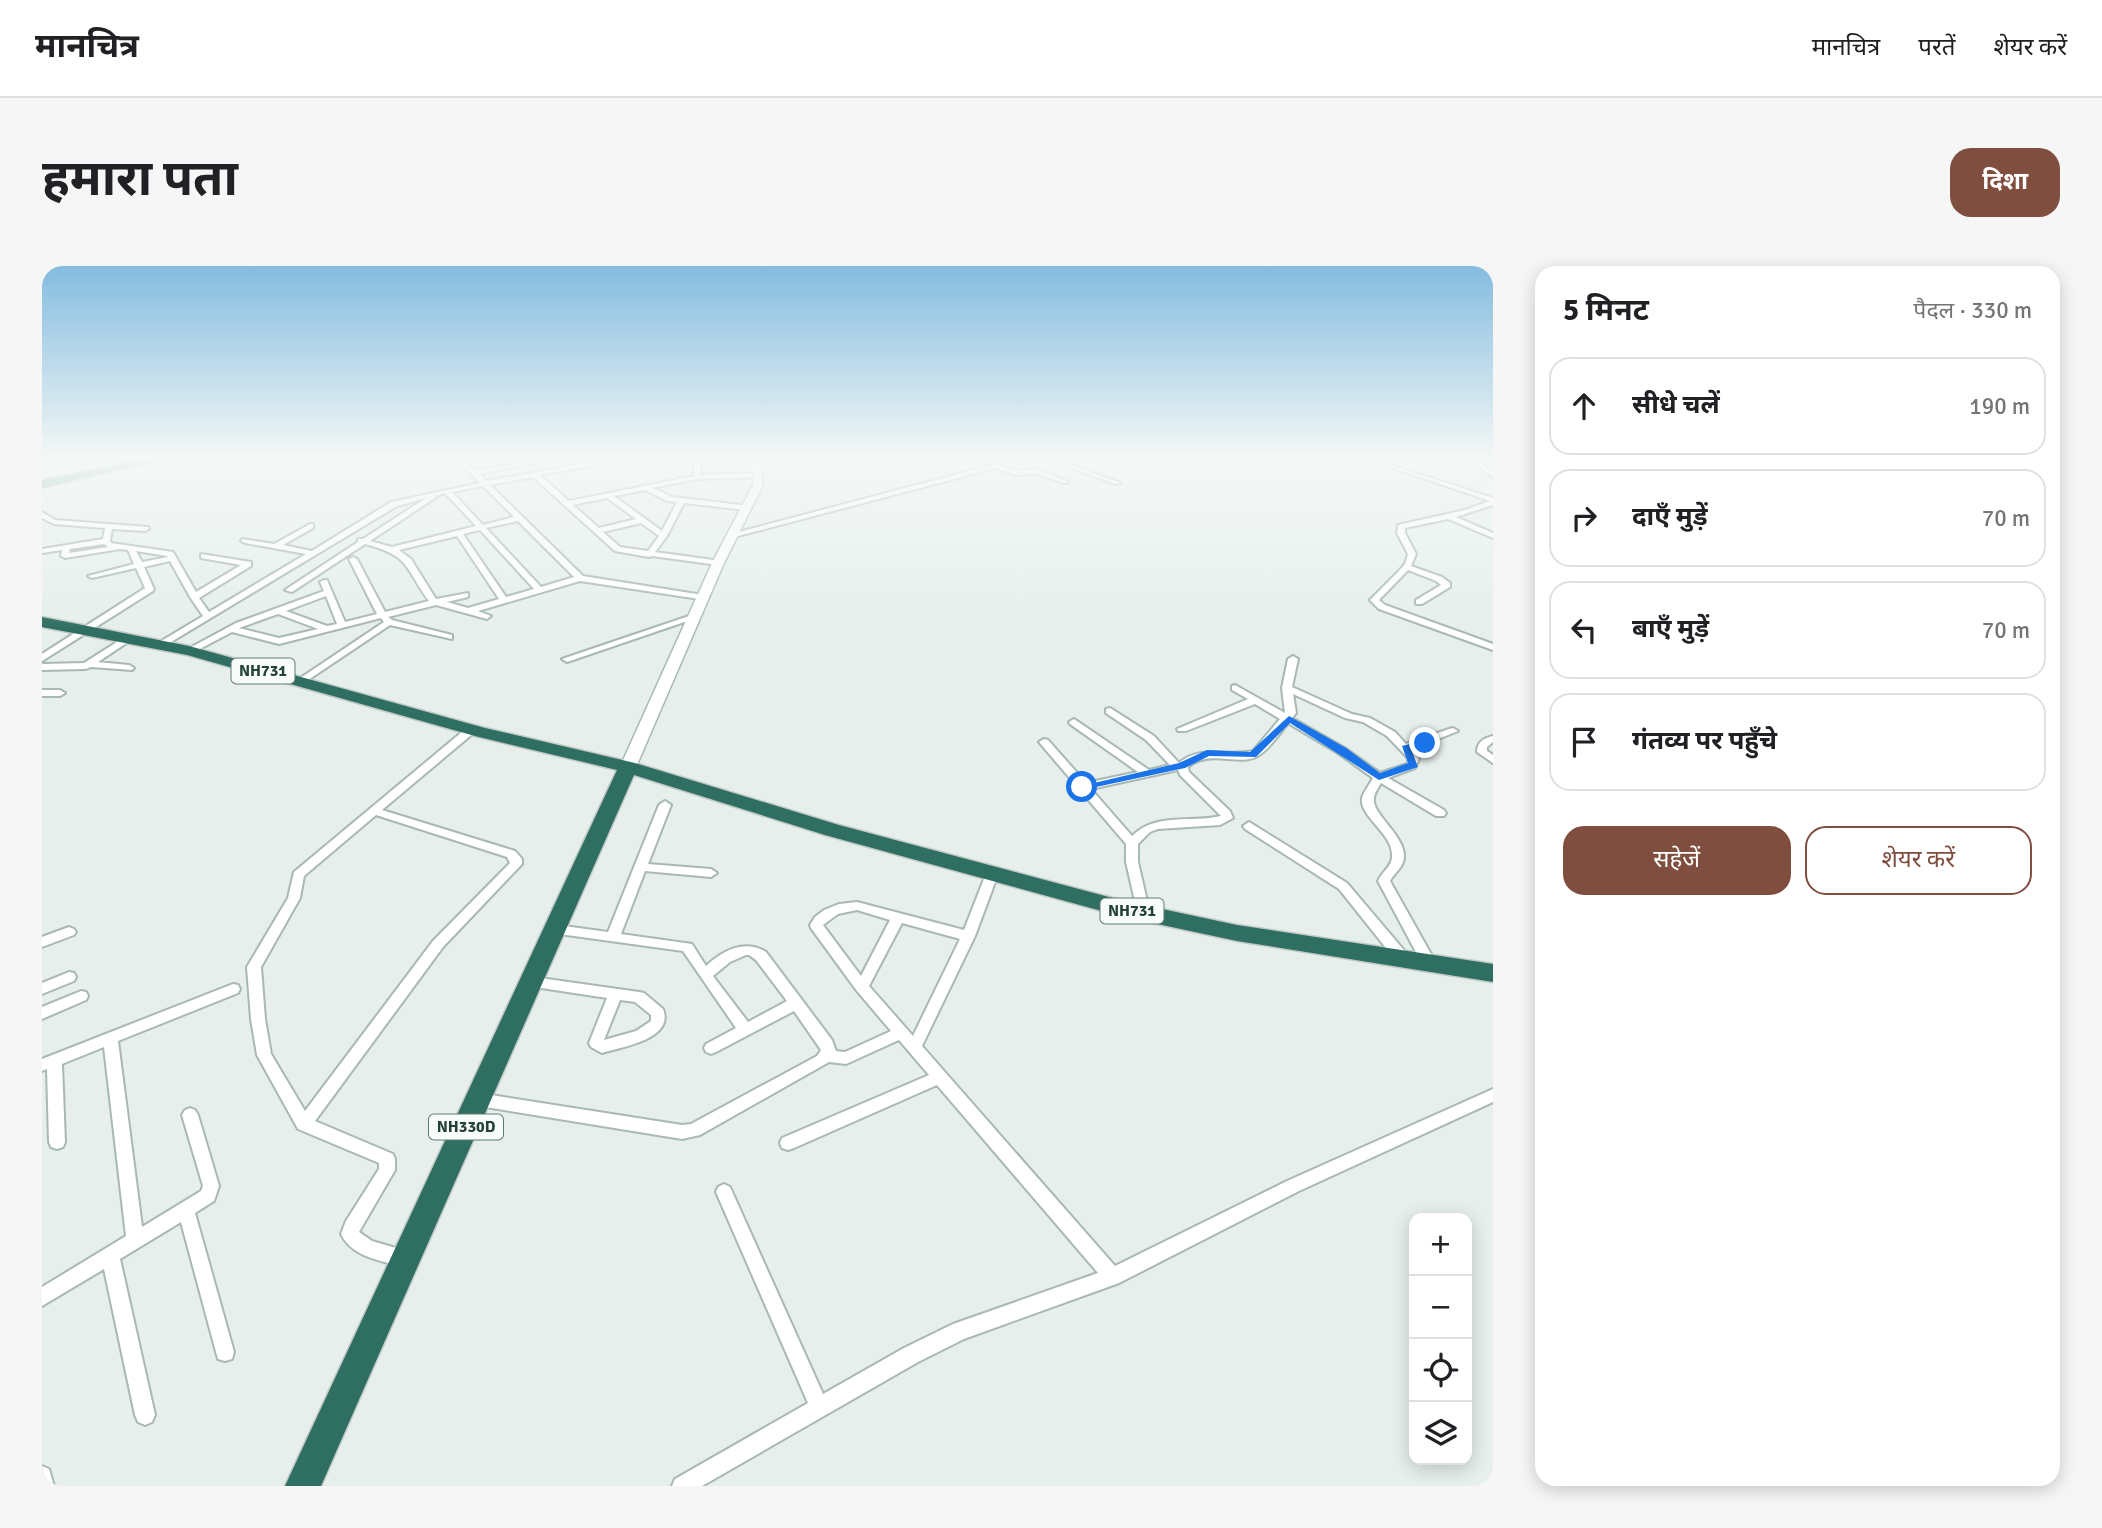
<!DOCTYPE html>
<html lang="hi">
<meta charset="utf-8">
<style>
:root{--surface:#fff;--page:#f6f6f6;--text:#202124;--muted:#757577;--line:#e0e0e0;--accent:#7f4e3f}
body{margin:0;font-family:Signika,"Noto Sans Devanagari",sans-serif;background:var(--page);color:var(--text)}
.controls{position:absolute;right:21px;bottom:21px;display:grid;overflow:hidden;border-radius:14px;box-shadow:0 4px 18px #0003}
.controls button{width:63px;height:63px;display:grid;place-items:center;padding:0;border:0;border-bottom:2px solid var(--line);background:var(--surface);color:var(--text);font:35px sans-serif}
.stop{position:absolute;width:21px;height:21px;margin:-16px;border:5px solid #1a73e8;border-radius:50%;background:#fff}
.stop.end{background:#1a73e8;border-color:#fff;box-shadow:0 2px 7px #0008}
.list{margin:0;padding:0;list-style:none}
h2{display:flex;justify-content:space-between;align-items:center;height:91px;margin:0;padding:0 28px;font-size:30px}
h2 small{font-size:23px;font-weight:400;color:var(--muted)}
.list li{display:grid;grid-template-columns:46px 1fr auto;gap:21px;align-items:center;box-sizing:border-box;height:98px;margin:0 14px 14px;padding:0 14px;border:2px solid var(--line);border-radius:21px}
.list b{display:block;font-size:26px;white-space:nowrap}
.list em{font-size:23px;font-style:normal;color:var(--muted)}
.actions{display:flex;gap:14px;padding:21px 28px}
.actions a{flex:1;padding:16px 0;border:2px solid var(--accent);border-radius:21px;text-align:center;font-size:24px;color:var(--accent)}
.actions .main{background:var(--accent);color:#fff}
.icon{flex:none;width:38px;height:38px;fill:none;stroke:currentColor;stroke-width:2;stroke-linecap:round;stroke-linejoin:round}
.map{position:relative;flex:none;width:1451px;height:1220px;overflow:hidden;border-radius:21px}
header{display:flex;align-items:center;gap:42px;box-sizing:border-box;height:98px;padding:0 35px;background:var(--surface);border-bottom:2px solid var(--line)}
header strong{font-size:33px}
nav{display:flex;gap:38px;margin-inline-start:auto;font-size:24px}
.intro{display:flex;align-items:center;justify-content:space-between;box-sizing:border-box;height:168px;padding:0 42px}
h1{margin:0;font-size:49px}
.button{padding:18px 32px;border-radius:21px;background:var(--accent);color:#fff;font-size:24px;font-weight:700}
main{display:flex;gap:42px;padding:0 42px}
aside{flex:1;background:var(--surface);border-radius:21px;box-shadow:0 4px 18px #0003}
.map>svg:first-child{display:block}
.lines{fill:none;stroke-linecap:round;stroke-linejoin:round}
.street-casing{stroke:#a8b8b2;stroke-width:4}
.secondary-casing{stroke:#a4bbb3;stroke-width:3}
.primary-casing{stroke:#c2cac8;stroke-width:3}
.highway-casing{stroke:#c2cac8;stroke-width:3}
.street{fill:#fff;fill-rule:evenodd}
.secondary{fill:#fff;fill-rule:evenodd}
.primary{fill:#6aa596;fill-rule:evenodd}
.highway{fill:#2f6f62;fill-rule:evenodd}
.route{fill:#1a73e8}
.labels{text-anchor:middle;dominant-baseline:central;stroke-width:6;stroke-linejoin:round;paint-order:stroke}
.shield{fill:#f7fbf9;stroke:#637a73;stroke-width:2}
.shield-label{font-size:16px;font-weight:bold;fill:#24423a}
</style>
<header>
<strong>मानचित्र</strong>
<nav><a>मानचित्र</a><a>परतें</a><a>शेयर करें</a></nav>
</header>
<div class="intro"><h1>हमारा पता</h1><a class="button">दिशा</a></div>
<main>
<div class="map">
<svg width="1451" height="1220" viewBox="0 0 1451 1220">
<rect width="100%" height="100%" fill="#e6efeb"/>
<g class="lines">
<defs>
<path id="street" d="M 414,192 L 420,192 L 434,205 L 507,192 L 518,192 L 437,208 L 445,215 L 571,192 L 582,192 L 579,194 L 498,209 L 527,235 L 652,210 L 653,192 L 659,192 L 658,209 L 717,207 L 720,209 L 717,211 L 655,213 L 611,222 L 630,231 L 708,240 L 708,244 L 705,244 L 642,237 L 625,270 L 613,286 L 679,295 L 680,297 L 676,299 L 610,290 L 607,291 L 573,285 L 491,211 L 448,219 L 541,310 L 661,329 L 665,332 L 664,334 L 538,315 L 436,345 L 449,350 L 445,353 L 394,339 L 346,351 L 350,354 L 410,369 L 410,373 L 348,359 L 260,418 L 257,417 L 257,413 L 342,356 L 339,352 L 237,378 L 190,366 L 150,387 L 147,388 L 142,385 L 194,357 L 282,325 L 278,316 L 282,314 L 285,314 L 303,356 L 335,348 L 307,293 L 311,291 L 315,293 L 343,346 L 387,335 C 362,301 369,290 323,278 L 250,326 L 243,324 L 316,276 L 316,273 L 321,273 L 384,232 L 355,240 L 119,382 L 116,381 L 116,377 L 161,350 L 148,331 L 128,295 L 102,301 L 112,323 L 111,325 L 0,395 L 0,388 L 103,322 L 94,302 L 50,312 L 46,310 L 92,298 L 86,284 L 78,283 L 23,292 L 19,290 L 20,284 L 0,287 L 0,283 L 61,273 L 63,262 L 12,258 L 0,252 L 0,246 L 13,254 L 106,261 L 107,263 L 103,265 L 70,263 L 68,275 L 69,277 L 131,286 L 154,326 L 199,299 L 159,292 L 159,288 L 209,296 L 209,300 L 157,332 L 167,346 L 264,288 L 203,277 L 199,275 L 200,273 L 232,278 L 268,258 L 271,258 L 271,262 L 241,279 L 270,285 L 349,236 L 438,217 ZM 441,220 L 472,251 L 441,259 L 410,226 ZM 603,224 L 625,235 L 635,236 L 620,265 L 572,230 ZM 403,227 L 434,260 L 350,281 L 328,275 L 393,232 L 394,230 ZM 565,232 L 594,253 L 557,262 L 531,239 ZM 476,255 L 532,311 L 499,321 L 444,262 ZM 599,257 L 617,270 L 606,285 L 578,281 L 561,266 ZM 438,264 L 492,323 L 464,331 L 421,268 ZM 415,270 L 457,333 L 426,342 L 405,336 L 426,331 L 426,327 L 394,333 L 369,293 L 357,284 ZM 62,278 L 66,281 L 27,287 L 28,283 ZM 94,285 L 125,290 L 126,291 L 100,296 ZM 284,330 L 295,358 L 285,360 L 244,345 ZM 236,348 L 276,363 L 237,372 L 197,362 Z
M 1000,192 L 1008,192 L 1079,217 L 1074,218 Z
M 1425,192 L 1432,192 L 1451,206 L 1451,211 Z
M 1343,197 L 1451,232 L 1451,239 L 1414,251 L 1451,267 L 1451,272 L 1406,253 L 1363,262 L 1363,267 L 1374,288 L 1369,300 L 1400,311 L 1408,317 L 1408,321 L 1380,338 L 1374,338 L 1374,334 L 1399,319 L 1394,315 L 1366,304 L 1337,334 L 1343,339 L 1451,378 L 1451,384 L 1337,343 L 1328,334 L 1356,306 L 1363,298 L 1366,288 L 1355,267 L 1356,259 L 1423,244 L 1448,235 L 1343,199 Z
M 954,198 L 974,205 L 994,203 L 1027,216 L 1022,217 L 993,207 L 973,209 L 954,202 L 696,270 L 689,268 Z
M 650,349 L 657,351 L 528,395 L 525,396 L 520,393 Z
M 86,369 L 90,372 L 89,374 L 56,396 L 87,399 L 92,402 L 90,404 L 49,401 L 44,403 L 0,404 L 0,398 L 42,397 Z
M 1251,390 L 1256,393 L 1250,421 L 1310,448 L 1328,452 L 1353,466 L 1364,478 L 1407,463 L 1411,462 L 1416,465 L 1369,484 L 1377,493 L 1373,502 L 1346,512 L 1402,544 L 1404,547 L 1402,550 L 1394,550 L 1339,517 C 1337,521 1332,527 1332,532 C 1329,548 1363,569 1362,591 C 1362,601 1352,607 1348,615 L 1394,697 L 1392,701 L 1382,701 L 1336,615 C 1339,607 1350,600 1350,591 C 1352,568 1317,551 1320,532 C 1322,525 1328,518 1331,512 L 1296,487 L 1246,457 C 1238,467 1230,479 1220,487 C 1201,504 1169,481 1146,501 L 1147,506 L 1188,545 L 1191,552 L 1178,559 L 1116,563 L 1108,566 L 1096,578 L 1096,596 L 1108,648 L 1107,651 L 1097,651 L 1096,648 L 1084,596 L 1084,578 L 997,476 L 1002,473 L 1006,474 L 1044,517 L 1096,506 L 1028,458 L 1027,456 L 1032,453 L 1107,504 L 1128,499 L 1104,474 L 1064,447 L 1064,443 L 1068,442 L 1112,470 L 1137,497 C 1160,478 1185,491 1211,485 L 1238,453 L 1213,438 L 1144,465 L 1136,465 L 1135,463 L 1206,433 L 1190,424 L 1190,420 L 1193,419 L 1243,447 L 1240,422 L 1246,393 ZM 1251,428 L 1303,452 L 1321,456 L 1345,470 L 1367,493 L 1365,498 L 1338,507 L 1304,483 L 1250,452 L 1254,447 ZM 1136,504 L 1138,509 L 1179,550 C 1149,557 1114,546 1090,570 L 1049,523 Z
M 0,424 L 18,424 L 23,427 L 18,430 L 0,430 Z
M 430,460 L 435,463 L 434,465 L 340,544 L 473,585 L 480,593 L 480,598 L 401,681 L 273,855 L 351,888 L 353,893 L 353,904 L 317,966 L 330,975 L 371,987 L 374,993 L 371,999 L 365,1002 C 342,995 310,992 299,968 L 304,955 L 337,903 L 337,897 L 256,863 L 215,789 L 209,753 L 205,701 L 246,632 L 252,606 L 426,461 ZM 334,549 L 465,591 L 468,597 L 391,675 L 263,845 L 229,788 L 223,753 L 219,701 L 258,632 L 262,610 Z
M 1451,470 L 1451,476 L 1445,481 L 1445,485 L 1451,489 L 1451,497 L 1435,486 C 1435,476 1442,472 1451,470 Z
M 623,535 L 629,539 L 606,598 L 669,603 L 675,607 L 669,611 L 603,605 L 579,668 L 650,678 L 664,700 C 681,684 703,673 724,686 L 790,774 L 794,785 L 803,786 L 849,765 L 815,725 L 769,662 L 768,659 L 773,651 L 782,644 L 797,638 L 815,636 L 922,664 L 944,608 L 946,605 L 954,605 L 956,608 L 933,670 L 880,780 L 1073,1000 L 1245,915 L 1451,823 L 1451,836 L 1257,925 L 1077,1017 L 922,1073 L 876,1096 L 660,1220 L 630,1220 L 633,1213 L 766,1137 L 674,926 L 676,921 L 682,918 L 688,921 L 781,1128 L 862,1082 L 911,1058 L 1056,1007 L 895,819 L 752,882 L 746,884 L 740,882 L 738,877 L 740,872 L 887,809 L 857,774 L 804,798 L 787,796 L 658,869 L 640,873 L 431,839 L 428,834 L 431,829 L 436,827 L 640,859 L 649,858 L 775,790 L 779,784 L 752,745 L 674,786 L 669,788 L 664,786 L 662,782 L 664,778 L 694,762 L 641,685 L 510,667 L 509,664 L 510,661 L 515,659 L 566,666 L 617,539 ZM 815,644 L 848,654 L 819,710 L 781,659 L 796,648 ZM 860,657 L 918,673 L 871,770 L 827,720 ZM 704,689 L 707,689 L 714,694 L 745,735 L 706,756 L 671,710 L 688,696 Z
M 1207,556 L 1305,617 L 1366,689 L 1368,693 L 1366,697 L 1356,697 L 1297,623 L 1203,563 L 1201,560 Z
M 27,661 L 32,663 L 34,666 L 32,669 L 0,681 L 0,671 Z
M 27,706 L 32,707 L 34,711 L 32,715 L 0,728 L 0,717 Z
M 491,711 L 597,726 L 602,727 L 621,743 C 633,773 580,781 560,787 L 549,781 L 547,777 L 565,732 L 486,720 L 484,716 L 486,712 ZM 578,734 L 593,736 L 609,749 L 609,755 L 594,765 L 562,774 Z
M 191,718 L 196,719 L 198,723 L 196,727 L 76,775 L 100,961 L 159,925 L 161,920 L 140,849 L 143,844 L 148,842 L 153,844 L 156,849 L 177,920 L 172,935 L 153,947 L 192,1086 L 190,1093 L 183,1095 L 176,1093 L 174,1086 L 139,956 L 78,993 L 113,1149 L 110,1156 L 103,1159 L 96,1156 L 93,1149 L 62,1003 L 0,1040 L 0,1021 L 84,970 L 62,781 L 20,798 L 23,876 L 21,881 L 15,883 L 9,881 L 7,876 L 5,803 L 0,805 L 0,793 Z
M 39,725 L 44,726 L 46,730 L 44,734 L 0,753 L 0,741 Z
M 0,1200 L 7,1203 L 12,1220 L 0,1220 Z"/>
<path id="secondary" d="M 708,192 L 718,192 L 721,219 L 682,297 L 594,501 L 586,506 L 581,504 L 578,501 L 670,297 L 711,219 L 712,209 Z"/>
<path id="primary" d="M 107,192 L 127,192 L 0,222 L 0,214 Z"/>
<path id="highway" d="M 0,351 L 147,380 L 443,462 L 593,497 L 797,559 L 1078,634 L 1195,659 L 1451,698 L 1451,716 L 1195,675 L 1078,650 L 783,569 L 592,509 L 279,1220 L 243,1220 L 575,504 L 433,470 L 145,389 L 0,361 Z"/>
</defs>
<use href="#street" class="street-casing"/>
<use href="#secondary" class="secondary-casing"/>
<use href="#primary" class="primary-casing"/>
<use href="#highway" class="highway-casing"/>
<use href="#street" class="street"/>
<use href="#secondary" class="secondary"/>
<use href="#primary" class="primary"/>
<use href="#highway" class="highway"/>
</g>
<linearGradient id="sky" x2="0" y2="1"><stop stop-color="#84bce0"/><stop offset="0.53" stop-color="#f4f8f6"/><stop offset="1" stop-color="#f4f8f6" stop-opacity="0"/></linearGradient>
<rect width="1451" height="362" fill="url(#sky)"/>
<path class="route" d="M 1247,450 L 1304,482 L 1338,507 L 1366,497 L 1360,480 L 1383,474 L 1388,477 L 1369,483 L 1376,501 L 1337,514 L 1248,457 L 1214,491 L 1167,490 L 1143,502 L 1040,524 L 1035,521 L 1137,497 L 1165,484 L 1208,486 Z"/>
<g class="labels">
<g class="shield">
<rect x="189.5" y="392.5" width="63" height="25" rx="5"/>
<rect x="1058.5" y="632.5" width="63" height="25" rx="5"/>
<rect x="387" y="848.5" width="74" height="25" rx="5"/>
</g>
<g class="shield-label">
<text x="221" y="405">NH731</text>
<text x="1090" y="645">NH731</text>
<text x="424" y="861">NH330D</text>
</g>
</g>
</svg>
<div class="controls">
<button>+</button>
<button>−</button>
<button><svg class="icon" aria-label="locate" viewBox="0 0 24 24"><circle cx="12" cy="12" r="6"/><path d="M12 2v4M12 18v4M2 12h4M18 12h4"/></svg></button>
<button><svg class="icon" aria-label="layers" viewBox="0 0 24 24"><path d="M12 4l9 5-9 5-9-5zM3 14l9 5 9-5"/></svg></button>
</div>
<div class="stop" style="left:1040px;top:521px"></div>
<div class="stop end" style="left:1383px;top:477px"></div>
</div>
<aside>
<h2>5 मिनट<small>पैदल · 330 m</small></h2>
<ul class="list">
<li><svg class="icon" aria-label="ahead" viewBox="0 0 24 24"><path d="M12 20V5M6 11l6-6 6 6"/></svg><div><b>सीधे चलें</b></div><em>190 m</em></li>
<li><svg class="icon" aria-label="right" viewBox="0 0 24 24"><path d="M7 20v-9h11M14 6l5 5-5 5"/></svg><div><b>दाएँ मुड़ें</b></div><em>70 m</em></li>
<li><svg class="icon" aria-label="left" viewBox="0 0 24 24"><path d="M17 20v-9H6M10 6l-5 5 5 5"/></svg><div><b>बाएँ मुड़ें</b></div><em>70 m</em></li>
<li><svg class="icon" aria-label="arrive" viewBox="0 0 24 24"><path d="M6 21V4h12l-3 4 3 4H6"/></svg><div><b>गंतव्य पर पहुँचे</b></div></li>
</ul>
<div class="actions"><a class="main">सहेजें</a><a>शेयर करें</a></div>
</aside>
</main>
